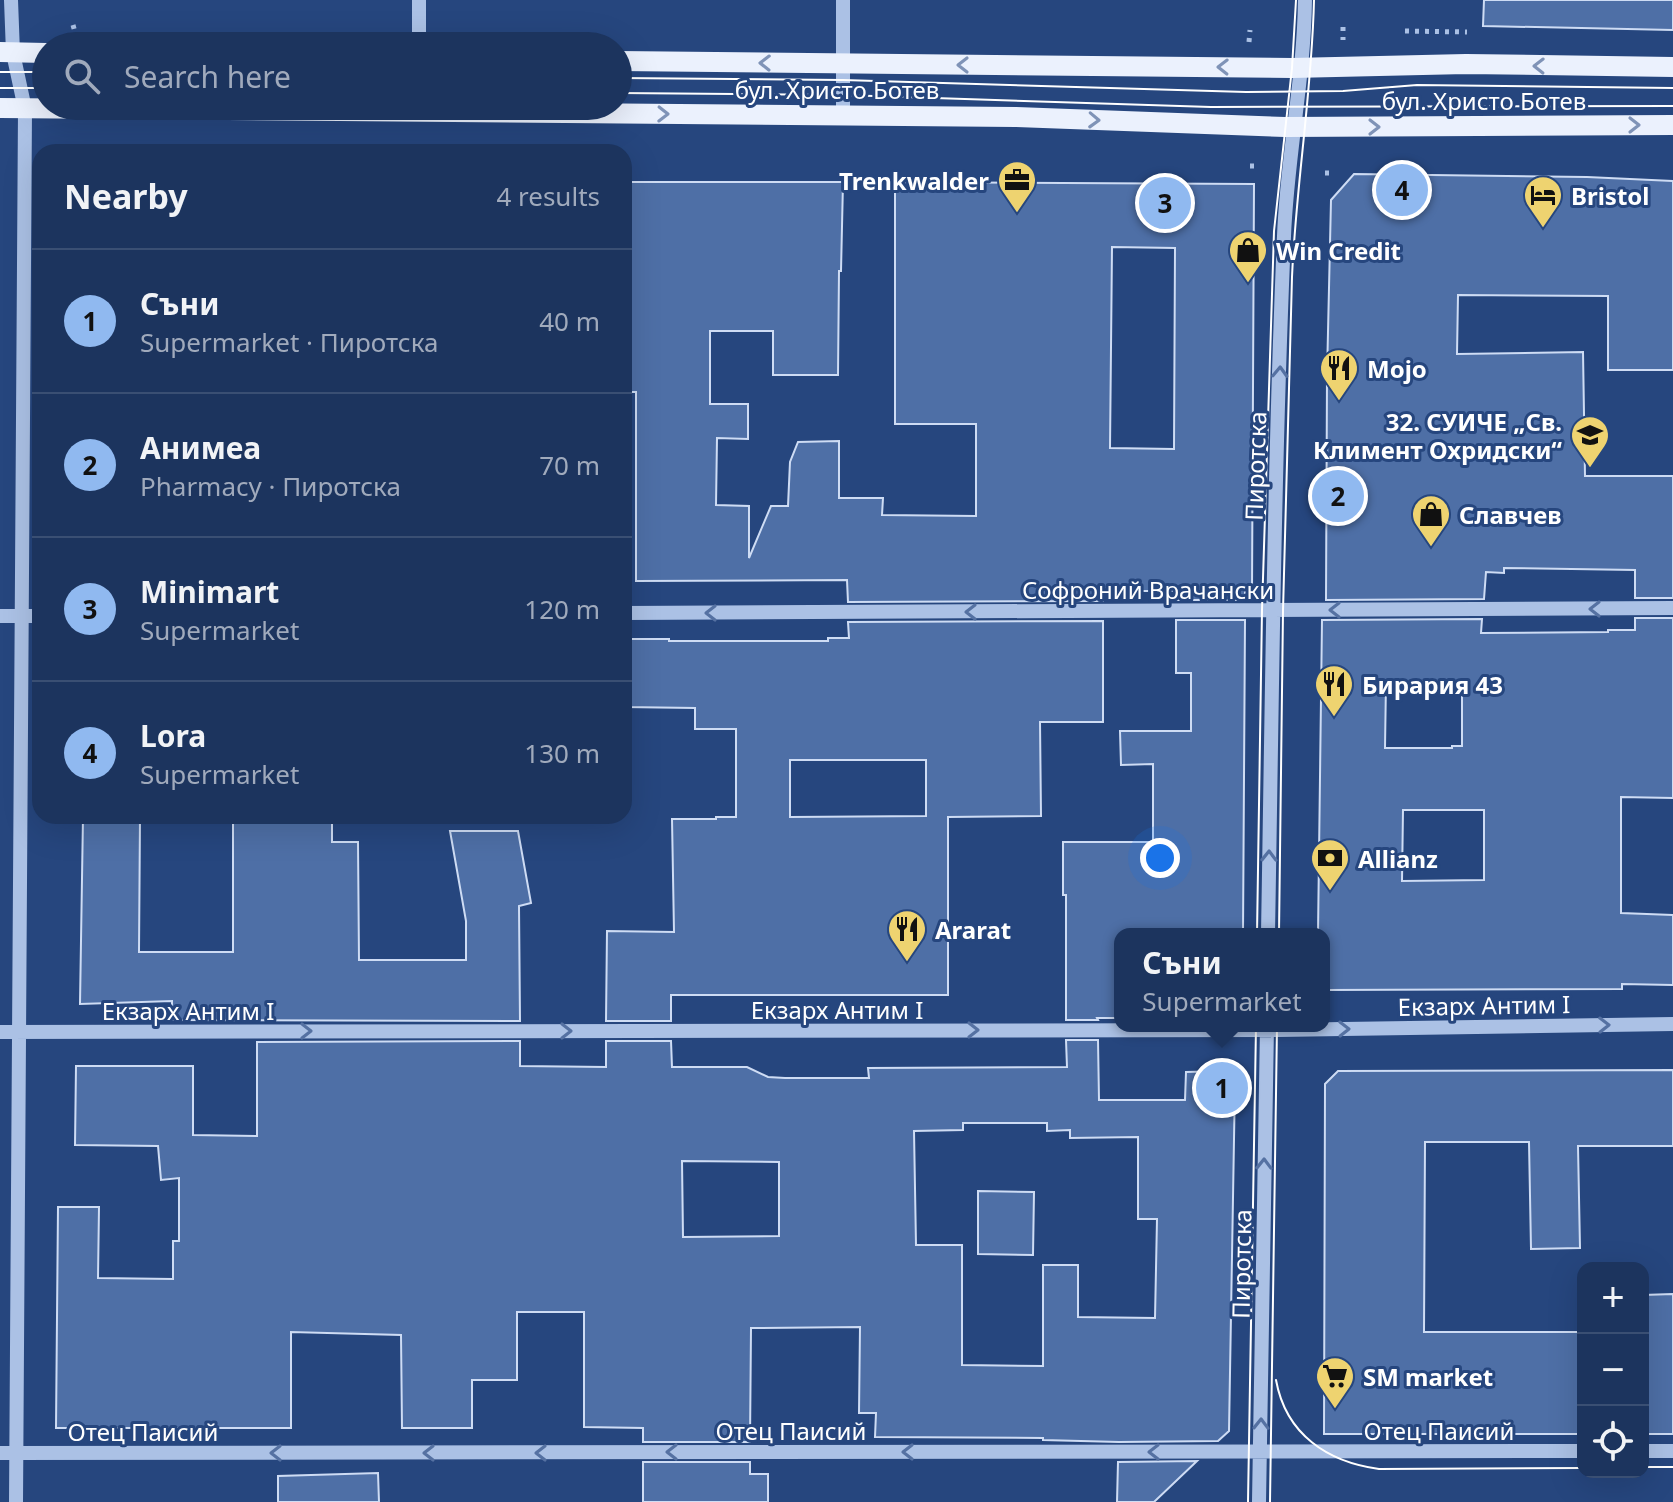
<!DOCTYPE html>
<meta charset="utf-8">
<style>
:root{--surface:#1c345e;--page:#293f67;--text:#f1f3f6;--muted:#a0aabc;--line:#3a4f73;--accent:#90b9f0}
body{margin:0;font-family:"Noto Sans",sans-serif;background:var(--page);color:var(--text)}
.controls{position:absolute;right:24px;bottom:24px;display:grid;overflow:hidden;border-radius:16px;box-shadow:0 8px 32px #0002}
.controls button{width:72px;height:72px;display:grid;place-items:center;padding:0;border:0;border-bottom:2px solid var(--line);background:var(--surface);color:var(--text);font:40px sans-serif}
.you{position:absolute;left:1160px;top:858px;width:28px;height:28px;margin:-20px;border:6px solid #fff;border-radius:50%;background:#1a73e8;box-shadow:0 0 0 12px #1a73e833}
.badge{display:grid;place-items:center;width:52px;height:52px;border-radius:50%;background:var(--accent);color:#111;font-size:26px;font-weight:700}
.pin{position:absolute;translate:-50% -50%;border:4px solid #fff;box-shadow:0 2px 8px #0006}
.popup{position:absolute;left:1114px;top:928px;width:216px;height:104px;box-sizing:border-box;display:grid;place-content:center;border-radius:16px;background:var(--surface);filter:drop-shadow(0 2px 6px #0005);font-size:26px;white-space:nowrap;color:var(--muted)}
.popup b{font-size:30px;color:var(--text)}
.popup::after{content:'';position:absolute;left:50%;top:100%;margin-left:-16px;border:16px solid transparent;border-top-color:var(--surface)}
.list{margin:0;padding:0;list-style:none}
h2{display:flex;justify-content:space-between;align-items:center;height:104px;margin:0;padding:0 32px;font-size:34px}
h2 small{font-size:26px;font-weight:400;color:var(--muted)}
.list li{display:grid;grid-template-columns:52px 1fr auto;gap:24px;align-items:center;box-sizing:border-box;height:144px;padding:0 32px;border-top:2px solid var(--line)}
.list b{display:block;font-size:30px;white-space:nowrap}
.list p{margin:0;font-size:26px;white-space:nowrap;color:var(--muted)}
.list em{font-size:26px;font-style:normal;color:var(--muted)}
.icon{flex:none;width:44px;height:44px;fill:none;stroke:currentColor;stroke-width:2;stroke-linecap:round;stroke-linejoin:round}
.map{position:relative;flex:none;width:1673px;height:1502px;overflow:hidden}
.search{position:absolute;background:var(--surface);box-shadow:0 8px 32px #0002;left:32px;top:32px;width:600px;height:88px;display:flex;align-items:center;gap:20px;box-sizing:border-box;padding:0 28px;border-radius:44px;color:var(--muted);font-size:30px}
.panel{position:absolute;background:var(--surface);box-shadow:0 8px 32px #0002;left:32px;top:144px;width:600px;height:680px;border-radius:24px}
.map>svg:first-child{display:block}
.building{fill:#4e6fa6;stroke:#cedcf4;stroke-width:2;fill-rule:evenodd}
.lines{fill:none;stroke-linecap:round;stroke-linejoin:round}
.path{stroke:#abc1e5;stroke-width:5;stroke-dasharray:4 6;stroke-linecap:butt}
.minor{stroke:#abc1e5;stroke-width:14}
.major{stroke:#ebf1fd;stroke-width:20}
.tram{stroke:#fff;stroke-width:2}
.oneway{stroke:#7f93b7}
.oneway2{stroke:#5571a2}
.labels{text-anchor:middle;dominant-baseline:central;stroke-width:6;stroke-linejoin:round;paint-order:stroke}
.street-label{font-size:24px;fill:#fff;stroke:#26467e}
.poi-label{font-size:24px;font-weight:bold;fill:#fff;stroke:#26467e;text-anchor:start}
</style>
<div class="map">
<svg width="1673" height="1502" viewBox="0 0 1673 1502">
<rect width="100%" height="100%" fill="#26467e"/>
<path class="building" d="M 1484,0 L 1673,0 L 1673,30 L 1483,26 Z
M 1354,174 L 1587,177 L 1673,181 L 1673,370 L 1608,370 L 1608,296 L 1458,295 L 1457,354 L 1583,352 L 1585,476 L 1673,476 L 1673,598 L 1635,598 L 1635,570 L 1504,568 L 1504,573 L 1486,572 L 1484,599 L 1326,600 L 1327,376 L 1331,200 Z
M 624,182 L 843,182 L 841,271 L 839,271 L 838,375 L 773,375 L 773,331 L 710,331 L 710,404 L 748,404 L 748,439 L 717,438 L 716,505 L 749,506 L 749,558 L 771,506 L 788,506 L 790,462 L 798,442 L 839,441 L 839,498 L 883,498 L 882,515 L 976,516 L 976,424 L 895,424 L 895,182 L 1254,184 L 1252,592 L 1245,592 L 1245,600 L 1175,600 L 1175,591 L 1103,591 L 1103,601 L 848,602 L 847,580 L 636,581 L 636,392 L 624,392 ZM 1112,247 L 1175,248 L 1174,449 L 1110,448 Z
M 1635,618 L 1673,618 L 1673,798 L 1621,797 L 1621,913 L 1673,915 L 1673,985 L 1622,984 L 1622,989 L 1324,990 L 1324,934 L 1318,934 L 1322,620 L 1482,619 L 1481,633 L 1608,632 L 1608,630 L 1635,630 ZM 1386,681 L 1462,681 L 1462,746 L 1452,746 L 1452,748 L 1385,748 ZM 1403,810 L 1484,810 L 1484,880 L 1402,881 Z
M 1176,620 L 1245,620 L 1243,934 L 1120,934 L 1120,1018 L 1097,1018 L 1098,1020 L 1066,1020 L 1066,895 L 1063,895 L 1063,842 L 1153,842 L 1153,764 L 1121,765 L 1120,731 L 1191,731 L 1191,673 L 1176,673 Z
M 1103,621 L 1103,722 L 1040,722 L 1041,816 L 948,817 L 948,995 L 671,995 L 671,1021 L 606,1021 L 607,931 L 674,932 L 672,819 L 716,819 L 716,817 L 736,817 L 736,729 L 695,729 L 695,708 L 624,707 L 624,639 L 669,639 L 669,641 L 828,641 L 828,638 L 849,638 L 848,622 ZM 790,760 L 926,760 L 926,816 L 790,817 Z
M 83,816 L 140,816 L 139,952 L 233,952 L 233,816 L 332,816 L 332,842 L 358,842 L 359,960 L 466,960 L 466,921 L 450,831 L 518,831 L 531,903 L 519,906 L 520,1021 L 172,1020 L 172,1001 L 80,1004 Z
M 1066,1040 L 1098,1040 L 1099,1100 L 1185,1100 L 1186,1072 L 1226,1071 L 1235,1081 L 1229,1431 L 1218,1441 L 1119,1442 L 1043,1440 L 1043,1438 L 875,1437 L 876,1413 L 859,1413 L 860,1327 L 751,1328 L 750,1442 L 643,1442 L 643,1428 L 584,1427 L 584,1312 L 517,1312 L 517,1380 L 472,1380 L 472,1428 L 402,1428 L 401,1335 L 291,1332 L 291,1428 L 56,1428 L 58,1207 L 99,1207 L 98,1278 L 173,1279 L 173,1241 L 179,1241 L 179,1178 L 161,1180 L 158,1146 L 75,1145 L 76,1066 L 193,1066 L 193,1135 L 257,1136 L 257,1042 L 520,1041 L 520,1066 L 606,1067 L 606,1041 L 671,1041 L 672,1067 L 747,1067 L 768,1077 L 785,1078 L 869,1078 L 868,1068 L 1067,1067 ZM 963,1123 L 1047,1123 L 1047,1131 L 1070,1130 L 1070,1138 L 1138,1137 L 1138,1219 L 1157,1219 L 1155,1318 L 1078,1317 L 1078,1265 L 1043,1265 L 1043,1366 L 962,1365 L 962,1245 L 916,1245 L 914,1131 L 963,1130 ZM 682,1161 L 779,1162 L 779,1236 L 683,1237 Z
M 1673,1070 L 1673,1146 L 1578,1146 L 1580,1248 L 1531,1249 L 1529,1142 L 1425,1142 L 1424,1332 L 1583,1332 L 1583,1434 L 1324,1434 L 1325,1084 L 1338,1071 Z
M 978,1191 L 1034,1192 L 1033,1255 L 978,1254 Z
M 1673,1294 L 1673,1434 L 1643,1434 L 1643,1295 Z
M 1197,1461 L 1154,1502 L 1117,1502 L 1118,1462 Z
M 643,1462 L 750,1462 L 750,1474 L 768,1474 L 768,1502 L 643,1502 Z
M 378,1473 L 379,1502 L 278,1502 L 278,1476 Z"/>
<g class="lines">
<path class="path" d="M 73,25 L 75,32
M 1343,27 L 1343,40
M 1405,31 L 1467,32
M 1249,42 L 1250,30
M 57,148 L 67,149
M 1250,166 L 1256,166
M 1325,173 L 1335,173"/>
<path class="minor" d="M 11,0 L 13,53 L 25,109 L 16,1502
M 419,46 L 419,0
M 843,115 L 843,0
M 624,613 L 1673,608
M 0,616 L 40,616
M 1268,934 C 1272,701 1274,468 1284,236 C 1287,157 1304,79 1305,0
M 0,1032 L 1277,1030 L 1673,1024
M 1643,1451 L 1673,1451
M 0,1453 L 1583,1451
M 1259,1502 L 1267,1026"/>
<path class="major" d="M 0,52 L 46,53
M 618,61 L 1292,68 L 1466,64 L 1673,67
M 0,108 L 1016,117 L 1285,127 L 1673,125"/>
<path class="tram" d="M 0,72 L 46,72
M 618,78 L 843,80 L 1246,92 L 1343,91 L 1417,85 L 1673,88
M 0,88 L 46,88
M 618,93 L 843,95 L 1211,107 L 1673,106
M 1257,934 L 1262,610 L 1274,231 L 1292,68 L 1296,0
M 1279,934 L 1283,611 L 1292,277 C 1296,184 1312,93 1314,0
M 1276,1380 C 1286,1435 1328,1462 1379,1469 L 1583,1468
M 1643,1467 L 1673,1467
M 1248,1502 L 1256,1026
M 1270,1502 L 1277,1026"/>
</g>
<defs><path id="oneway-chevron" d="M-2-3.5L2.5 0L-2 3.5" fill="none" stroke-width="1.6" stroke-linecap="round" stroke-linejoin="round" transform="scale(2)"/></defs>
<g class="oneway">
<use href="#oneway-chevron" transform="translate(765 63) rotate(-179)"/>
<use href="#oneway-chevron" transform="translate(963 65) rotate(-180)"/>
<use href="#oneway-chevron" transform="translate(1539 66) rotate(-179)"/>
<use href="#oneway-chevron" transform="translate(1223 67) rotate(-179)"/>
<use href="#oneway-chevron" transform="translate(663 114) rotate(1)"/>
<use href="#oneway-chevron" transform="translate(1094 120) rotate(2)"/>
<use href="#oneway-chevron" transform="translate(1634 125)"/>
<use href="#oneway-chevron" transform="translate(1374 127)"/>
</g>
<g class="oneway2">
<use href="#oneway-chevron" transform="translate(1280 372) rotate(-88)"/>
<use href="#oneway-chevron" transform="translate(1595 609) rotate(180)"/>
<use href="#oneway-chevron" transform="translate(1335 610) rotate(180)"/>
<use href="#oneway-chevron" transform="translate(971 612) rotate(180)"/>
<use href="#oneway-chevron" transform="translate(711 613) rotate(180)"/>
<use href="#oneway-chevron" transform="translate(1269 856) rotate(-89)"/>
<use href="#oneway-chevron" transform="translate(1604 1025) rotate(-1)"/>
<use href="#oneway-chevron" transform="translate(1344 1029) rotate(-1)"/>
<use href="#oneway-chevron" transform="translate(973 1030)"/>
<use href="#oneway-chevron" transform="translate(306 1031)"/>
<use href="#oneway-chevron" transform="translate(566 1031)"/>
<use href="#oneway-chevron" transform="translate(1264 1164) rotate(-89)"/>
<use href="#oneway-chevron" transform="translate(1261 1424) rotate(-89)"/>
<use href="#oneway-chevron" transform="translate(672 1452) rotate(180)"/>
<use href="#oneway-chevron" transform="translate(908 1452) rotate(180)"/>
<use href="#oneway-chevron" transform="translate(1154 1452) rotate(180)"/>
<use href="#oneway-chevron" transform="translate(276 1453) rotate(180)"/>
<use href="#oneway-chevron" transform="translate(429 1453) rotate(180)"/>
<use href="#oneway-chevron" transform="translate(541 1453) rotate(180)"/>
</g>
<defs>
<symbol id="office-pin" viewBox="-11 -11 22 30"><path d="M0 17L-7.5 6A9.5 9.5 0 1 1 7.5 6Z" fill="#eed370" stroke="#26467e"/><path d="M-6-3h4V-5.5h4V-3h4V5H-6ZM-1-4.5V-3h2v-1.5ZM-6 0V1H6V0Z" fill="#111"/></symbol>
<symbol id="hotel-pin" viewBox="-11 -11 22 30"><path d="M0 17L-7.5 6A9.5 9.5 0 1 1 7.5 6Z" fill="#eed370" stroke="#26467e"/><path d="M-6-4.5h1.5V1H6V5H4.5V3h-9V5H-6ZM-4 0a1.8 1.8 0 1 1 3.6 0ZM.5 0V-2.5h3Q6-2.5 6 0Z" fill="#111"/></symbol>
<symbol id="shop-pin" viewBox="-11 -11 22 30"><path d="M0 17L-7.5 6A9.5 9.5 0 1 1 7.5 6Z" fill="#eed370" stroke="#26467e"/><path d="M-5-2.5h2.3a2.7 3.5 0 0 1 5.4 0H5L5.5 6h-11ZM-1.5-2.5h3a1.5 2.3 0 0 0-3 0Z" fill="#111"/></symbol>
<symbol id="restaurant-pin" viewBox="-11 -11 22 30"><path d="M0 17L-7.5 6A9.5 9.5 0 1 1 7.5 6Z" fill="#eed370" stroke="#26467e"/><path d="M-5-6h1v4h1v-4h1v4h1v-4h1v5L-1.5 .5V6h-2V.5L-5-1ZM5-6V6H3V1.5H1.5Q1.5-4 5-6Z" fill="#111"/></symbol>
<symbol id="school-pin" viewBox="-11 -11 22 30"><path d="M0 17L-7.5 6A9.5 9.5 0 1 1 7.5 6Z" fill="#eed370" stroke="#26467e"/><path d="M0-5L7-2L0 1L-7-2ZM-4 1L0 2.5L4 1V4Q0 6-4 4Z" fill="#111"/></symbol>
<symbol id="bank-pin" viewBox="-11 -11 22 30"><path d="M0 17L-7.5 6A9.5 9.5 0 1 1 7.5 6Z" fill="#eed370" stroke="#26467e"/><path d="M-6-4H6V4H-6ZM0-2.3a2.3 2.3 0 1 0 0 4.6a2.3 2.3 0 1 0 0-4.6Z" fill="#111"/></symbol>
<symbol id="supermarket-pin" viewBox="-11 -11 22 30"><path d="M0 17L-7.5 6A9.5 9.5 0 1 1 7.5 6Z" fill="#eed370" stroke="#26467e"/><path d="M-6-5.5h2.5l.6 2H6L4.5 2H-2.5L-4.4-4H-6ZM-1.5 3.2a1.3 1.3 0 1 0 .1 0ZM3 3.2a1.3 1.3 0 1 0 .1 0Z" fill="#111"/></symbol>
</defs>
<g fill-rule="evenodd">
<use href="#office-pin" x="995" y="158" width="44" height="60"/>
<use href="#hotel-pin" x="1521" y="173" width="44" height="60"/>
<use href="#shop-pin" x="1226" y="228" width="44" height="60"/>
<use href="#restaurant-pin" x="1317" y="346" width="44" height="60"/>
<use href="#school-pin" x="1568" y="413" width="44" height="60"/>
<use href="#shop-pin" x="1409" y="492" width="44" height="60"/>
<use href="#restaurant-pin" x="1312" y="662" width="44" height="60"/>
<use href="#bank-pin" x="1308" y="836" width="44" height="60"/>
<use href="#restaurant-pin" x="885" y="907" width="44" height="60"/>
<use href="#supermarket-pin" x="1313" y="1354" width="44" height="60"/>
</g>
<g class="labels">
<g class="street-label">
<text x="837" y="89">бул. Христо Ботев</text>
<text x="1484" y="100">бул. Христо Ботев</text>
<text transform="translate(1255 466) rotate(-88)">Пиротска</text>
<text x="1148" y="589">Софроний Врачански</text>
<text transform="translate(1484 1005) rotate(-1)">Екзарх Антим I</text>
<text x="837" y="1009">Екзарх Антим I</text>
<text x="188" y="1010">Екзарх Антим I</text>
<text transform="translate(1241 1264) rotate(-89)">Пиротска</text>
<text x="791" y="1430">Отец Паисий</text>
<text x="1439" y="1430">Отец Паисий</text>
<text x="143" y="1431">Отец Паисий</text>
</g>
<g class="poi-label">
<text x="989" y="180" text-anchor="end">Trenkwalder</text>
<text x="1571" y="195">Bristol</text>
<text x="1276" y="250">Win Credit</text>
<text x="1367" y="368">Mojo</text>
<text x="1562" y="421" text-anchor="end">32. СУИЧЕ „Св.<tspan x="1562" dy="28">Климент Охридски“</tspan></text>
<text x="1459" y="514">Славчев</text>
<text x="1362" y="684">Бирария 43</text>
<text x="1358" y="858">Allianz</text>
<text x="935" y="929">Ararat</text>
<text x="1363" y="1376">SM market</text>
</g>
</g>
</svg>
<div class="controls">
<button>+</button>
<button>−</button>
<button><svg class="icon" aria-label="locate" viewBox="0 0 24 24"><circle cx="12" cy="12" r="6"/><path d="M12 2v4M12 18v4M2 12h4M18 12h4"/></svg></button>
</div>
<div class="you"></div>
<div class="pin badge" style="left:1222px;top:1088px">1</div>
<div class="popup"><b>Съни</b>Supermarket</div>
<div class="pin badge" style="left:1338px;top:496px">2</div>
<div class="pin badge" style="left:1165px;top:203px">3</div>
<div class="pin badge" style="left:1402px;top:190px">4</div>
<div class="search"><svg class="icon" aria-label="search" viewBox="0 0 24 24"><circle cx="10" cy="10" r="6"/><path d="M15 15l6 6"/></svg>Search here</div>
<section class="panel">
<h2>Nearby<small>4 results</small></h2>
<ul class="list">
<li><span class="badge">1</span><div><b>Съни</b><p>Supermarket · Пиротска</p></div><em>40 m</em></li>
<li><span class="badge">2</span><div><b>Анимеа</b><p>Pharmacy · Пиротска</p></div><em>70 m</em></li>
<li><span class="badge">3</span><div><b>Minimart</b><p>Supermarket</p></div><em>120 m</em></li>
<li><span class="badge">4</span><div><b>Lora</b><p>Supermarket</p></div><em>130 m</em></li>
</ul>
</section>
</div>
